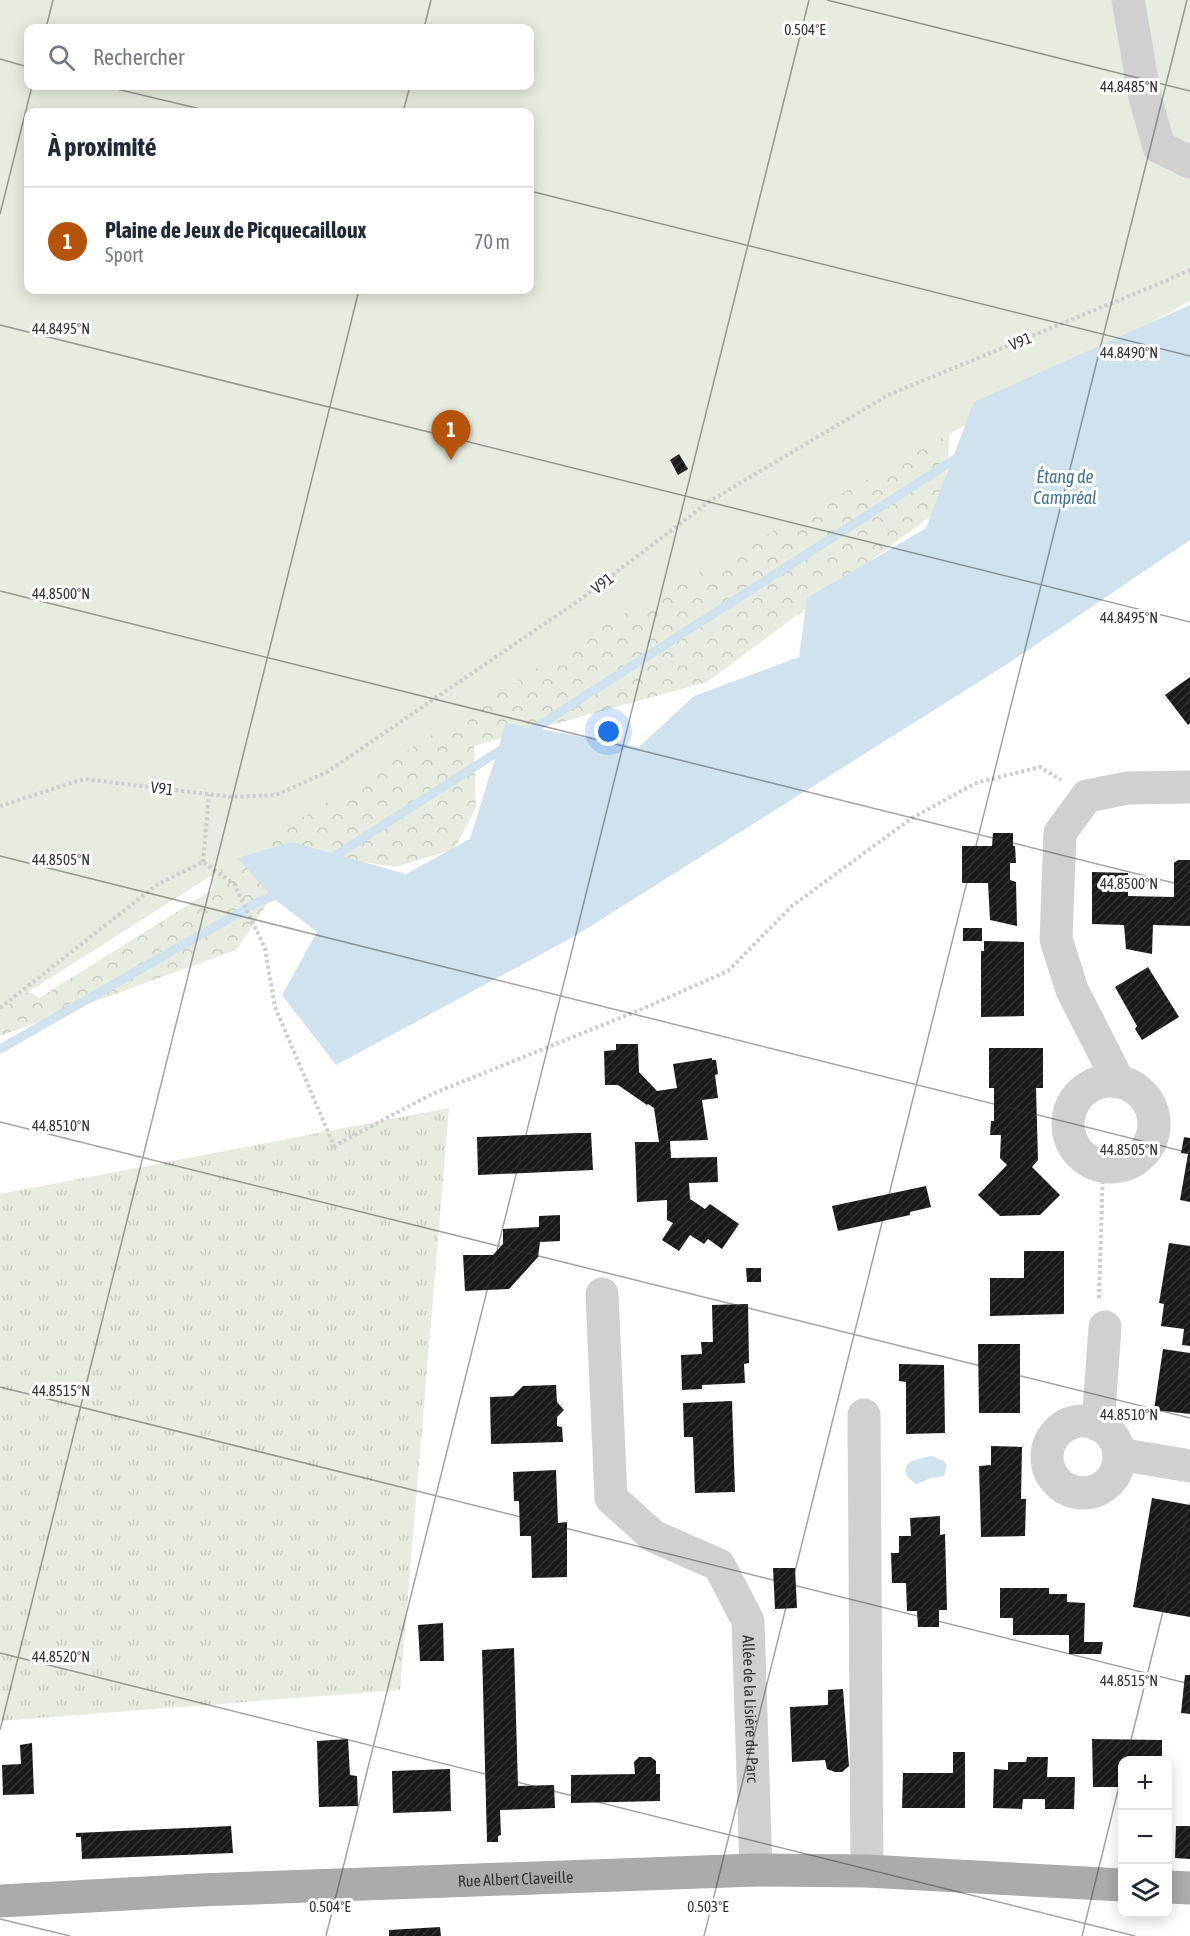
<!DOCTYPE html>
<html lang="fr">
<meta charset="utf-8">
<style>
:root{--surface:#fff;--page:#f6f6f7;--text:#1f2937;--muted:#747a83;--line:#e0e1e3;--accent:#b45309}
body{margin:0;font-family:"Asap Condensed",sans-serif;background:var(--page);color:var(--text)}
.controls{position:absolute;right:18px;bottom:18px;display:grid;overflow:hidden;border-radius:12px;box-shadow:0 3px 15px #0003}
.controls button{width:54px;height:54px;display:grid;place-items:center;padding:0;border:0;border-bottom:2px solid var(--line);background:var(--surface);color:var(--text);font:30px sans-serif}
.you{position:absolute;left:609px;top:732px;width:21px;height:21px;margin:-15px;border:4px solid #fff;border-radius:50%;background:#1a73e8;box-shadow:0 0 0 9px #1a73e833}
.badge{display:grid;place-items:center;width:39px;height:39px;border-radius:50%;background:var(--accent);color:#fff;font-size:20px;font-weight:700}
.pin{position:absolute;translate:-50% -50px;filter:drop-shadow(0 2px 3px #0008)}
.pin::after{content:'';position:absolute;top:32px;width:21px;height:18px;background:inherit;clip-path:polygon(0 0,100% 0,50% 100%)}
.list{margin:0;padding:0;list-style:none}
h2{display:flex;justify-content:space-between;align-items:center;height:78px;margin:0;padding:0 24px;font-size:26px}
h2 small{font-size:20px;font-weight:400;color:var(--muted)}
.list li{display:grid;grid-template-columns:39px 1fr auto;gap:18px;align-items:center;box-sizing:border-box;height:108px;padding:0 24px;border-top:2px solid var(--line)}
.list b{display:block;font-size:22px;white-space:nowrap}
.list p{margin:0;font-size:20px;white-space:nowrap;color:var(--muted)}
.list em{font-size:20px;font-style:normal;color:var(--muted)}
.icon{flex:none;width:33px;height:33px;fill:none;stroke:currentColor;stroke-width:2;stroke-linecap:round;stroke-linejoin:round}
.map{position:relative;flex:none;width:1190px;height:1936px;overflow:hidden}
.search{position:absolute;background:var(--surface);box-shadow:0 3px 15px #0003;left:24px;top:24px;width:510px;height:66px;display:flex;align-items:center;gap:15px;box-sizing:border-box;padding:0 21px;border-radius:12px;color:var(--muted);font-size:22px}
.panel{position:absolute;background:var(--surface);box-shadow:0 3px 15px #0003;left:24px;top:108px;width:510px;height:186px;border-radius:12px}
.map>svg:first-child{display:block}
.grass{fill:url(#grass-tufts)}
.forest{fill:url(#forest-crowns)}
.garden{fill:#e6ecdf;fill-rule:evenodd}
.water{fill:#cfe2ee}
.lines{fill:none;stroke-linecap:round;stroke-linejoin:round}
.stream{stroke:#cfe2ee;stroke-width:9}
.building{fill:url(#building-hatch)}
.path{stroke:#cdcdcd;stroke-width:4;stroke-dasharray:3 3;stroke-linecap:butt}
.minor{stroke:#d0d0d0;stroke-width:33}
.major{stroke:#ababab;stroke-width:33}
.ticks{fill:none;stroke:#333;stroke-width:1.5;stroke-opacity:0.45}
.labels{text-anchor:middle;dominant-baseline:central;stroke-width:6;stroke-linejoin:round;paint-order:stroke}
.street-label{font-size:16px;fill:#333;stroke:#fff}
.water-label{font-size:18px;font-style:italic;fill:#3f7597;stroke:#fff}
.ticks-label{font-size:15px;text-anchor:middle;fill:#333;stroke:#fff;stroke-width:6;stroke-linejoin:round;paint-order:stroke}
</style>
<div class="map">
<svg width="1190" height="1936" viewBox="0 0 1190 1936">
<defs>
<pattern id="grass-tufts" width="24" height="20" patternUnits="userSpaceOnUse" patternTransform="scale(1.5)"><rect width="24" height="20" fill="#e6ecdf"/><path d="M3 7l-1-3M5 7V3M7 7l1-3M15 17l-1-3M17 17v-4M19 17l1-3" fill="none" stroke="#c6cbc0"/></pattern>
<pattern id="forest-crowns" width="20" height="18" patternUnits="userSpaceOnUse" patternTransform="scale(1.5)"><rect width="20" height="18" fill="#e6ecdf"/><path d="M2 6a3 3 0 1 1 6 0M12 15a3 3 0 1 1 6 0" fill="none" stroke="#c6cbc0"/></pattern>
<pattern id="building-hatch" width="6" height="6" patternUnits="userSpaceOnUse" patternTransform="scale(1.5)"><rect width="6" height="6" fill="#1a1a1a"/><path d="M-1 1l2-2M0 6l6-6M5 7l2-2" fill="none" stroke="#333"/></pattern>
</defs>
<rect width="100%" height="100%" fill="#fff"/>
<path class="grass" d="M 449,1108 L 400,1690 L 0,1721 L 0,1194 Z"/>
<path class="forest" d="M 955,377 L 943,507 L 707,682 L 474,746 L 476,808 L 454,849 L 396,867 L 301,853 L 236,950 L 0,1036 L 0,959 L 3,972 L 39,998 L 212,890 L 212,830 Z"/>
<path class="garden" d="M 0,0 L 1190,0 L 1190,301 L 613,620 L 0,1010 ZM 28,28 L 530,28 L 530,86 L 28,86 ZM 28,112 L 530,112 L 530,290 L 28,290 Z"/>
<path class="water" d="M 1190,305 L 1190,540 L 1012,661 L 575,936 L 336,1065 L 282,995 L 317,932 L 272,897 L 238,858 L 292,842 L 406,874 L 470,839 L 506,723 L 639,747 L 694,696 L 799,657 L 807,598 L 926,528 L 974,402 Z
M 932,1456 L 944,1461 L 947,1465 L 944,1476 L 931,1478 L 917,1484 C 908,1480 899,1468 912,1461 C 915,1460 928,1456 932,1456 Z"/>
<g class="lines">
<path class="stream" d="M 524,735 L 960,456
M 327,861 L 507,746
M 0,1049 L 260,901 L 272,897 L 280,891"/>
</g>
<path class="building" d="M 679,454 L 688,469 L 678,475 L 670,460 Z
M 1190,677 L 1190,723 L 1188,725 L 1165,695 Z
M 993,833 L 1013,833 L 1013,846 L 1015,846 L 1016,863 L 1010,863 L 1010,880 L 1016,882 L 1017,926 L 990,920 L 988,883 L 962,883 L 962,846 L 992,846 Z
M 1178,860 L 1190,860 L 1190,926 L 1153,925 L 1152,954 L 1126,949 L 1124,925 L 1092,924 L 1092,872 L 1128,873 L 1128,896 L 1174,897 L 1174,863 Z
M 963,928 L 982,928 L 982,941 L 963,941 Z
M 984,941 L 1024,942 L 1024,1016 L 981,1017 L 981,951 L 984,951 Z
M 1148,967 L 1179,1017 L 1142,1040 L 1135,1029 L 1137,1026 L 1115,987 Z
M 616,1044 L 638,1044 L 639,1072 L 657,1091 L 677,1088 L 673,1064 L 712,1058 L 712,1060 L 716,1060 L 718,1074 L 715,1075 L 718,1098 L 702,1100 L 708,1140 L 670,1141 L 671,1158 L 717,1157 L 718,1182 L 689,1183 L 690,1199 L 705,1209 L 710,1204 L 739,1224 L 722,1249 L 708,1239 L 704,1244 L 690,1235 L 679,1251 L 662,1240 L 673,1223 L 667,1220 L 667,1200 L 637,1202 L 635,1142 L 659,1142 L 654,1108 L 648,1104 L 647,1105 L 618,1085 L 605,1085 L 604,1051 L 616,1050 Z
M 989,1048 L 1043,1048 L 1043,1088 L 1036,1088 L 1038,1160 L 1032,1167 L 1060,1195 L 1040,1215 L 1000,1216 L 978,1195 L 1007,1165 L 1000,1158 L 1001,1135 L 990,1135 L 991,1121 L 994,1121 L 994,1088 L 989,1088 Z
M 578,1133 L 591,1133 L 593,1170 L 478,1175 L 477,1137 Z
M 1184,1137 L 1190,1138 L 1190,1202 L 1180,1200 L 1188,1154 L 1181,1153 Z
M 926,1186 L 931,1207 L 910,1212 L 910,1215 L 838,1231 L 832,1206 Z
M 560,1215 L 560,1241 L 540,1242 L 538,1257 L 509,1289 L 465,1291 L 463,1255 L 493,1255 L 503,1244 L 503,1229 L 539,1227 L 539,1216 Z
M 1169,1243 L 1190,1246 L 1190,1346 L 1182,1345 L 1184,1329 L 1161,1326 L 1164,1304 L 1159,1303 Z
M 1024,1251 L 1064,1251 L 1064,1314 L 990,1316 L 990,1278 L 1024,1278 Z
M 746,1268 L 761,1268 L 761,1282 L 747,1282 Z
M 748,1304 L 749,1363 L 744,1364 L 745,1383 L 702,1385 L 702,1389 L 682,1390 L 681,1355 L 702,1354 L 701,1342 L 713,1342 L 712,1305 Z
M 978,1344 L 1020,1344 L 1020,1413 L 979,1413 Z
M 1163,1349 L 1190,1353 L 1190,1414 L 1154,1410 Z
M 899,1364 L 944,1365 L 945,1433 L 906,1434 L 906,1382 L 899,1381 Z
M 556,1385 L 557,1402 L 564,1410 L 557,1417 L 557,1426 L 562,1427 L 563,1442 L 491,1444 L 490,1397 L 513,1396 L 523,1386 Z
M 732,1401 L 735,1492 L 695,1493 L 693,1437 L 684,1437 L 683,1403 Z
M 991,1446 L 1022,1447 L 1021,1499 L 1026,1499 L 1025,1536 L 981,1537 L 979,1466 L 991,1465 Z
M 556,1470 L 558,1523 L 567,1522 L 567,1577 L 532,1578 L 531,1536 L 520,1536 L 519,1501 L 514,1501 L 513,1472 Z
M 1152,1498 L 1190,1505 L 1190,1617 L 1133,1607 Z
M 940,1516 L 940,1535 L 945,1534 L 947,1610 L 939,1610 L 939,1627 L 918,1627 L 917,1611 L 907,1611 L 906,1583 L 892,1583 L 891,1553 L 899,1553 L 899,1536 L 911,1536 L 910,1518 Z
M 773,1568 L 795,1568 L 797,1608 L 775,1609 Z
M 1000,1588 L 1049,1588 L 1049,1594 L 1067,1594 L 1067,1602 L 1085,1603 L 1084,1642 L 1103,1642 L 1101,1654 L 1069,1654 L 1069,1635 L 1013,1635 L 1013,1618 L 1000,1618 Z
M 443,1623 L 444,1661 L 420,1661 L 418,1625 Z
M 514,1648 L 518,1786 L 554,1785 L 555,1808 L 500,1810 L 501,1835 L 498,1836 L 498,1842 L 487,1842 L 482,1650 Z
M 1185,1675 L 1190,1675 L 1190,1714 L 1181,1713 Z
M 843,1689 L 849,1766 L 842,1772 L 835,1772 L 827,1769 L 825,1760 L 792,1762 L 790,1707 L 828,1705 L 828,1690 Z
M 348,1739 L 350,1775 L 357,1776 L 358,1806 L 319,1807 L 317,1741 Z
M 1092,1739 L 1162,1740 L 1162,1760 L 1122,1760 L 1122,1787 L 1093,1787 Z
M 32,1743 L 34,1794 L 3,1795 L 2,1765 L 21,1764 L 20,1745 Z
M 953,1752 L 965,1752 L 965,1808 L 902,1808 L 903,1773 L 953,1773 Z
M 639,1757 L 651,1757 L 656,1761 L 656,1774 L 660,1774 L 660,1801 L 571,1803 L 571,1775 L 635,1774 L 634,1762 Z
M 1027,1757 L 1048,1757 L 1047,1777 L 1075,1777 L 1074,1809 L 1045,1809 L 1045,1799 L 1023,1799 L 1022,1809 L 993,1808 L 994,1769 L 1008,1770 L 1008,1762 L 1026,1762 Z
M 450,1769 L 451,1811 L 393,1813 L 392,1771 Z
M 231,1826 L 233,1853 L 82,1859 L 81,1837 L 76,1837 L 76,1833 Z
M 1176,1826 L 1190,1826 L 1190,1859 L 1175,1858 Z
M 440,1927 L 441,1936 L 389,1936 L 389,1930 Z"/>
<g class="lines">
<path class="path" d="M 0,806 L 84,779 L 232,797 L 276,795 L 327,772 L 578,601 L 710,501 L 888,395 L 1156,285 L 1190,270
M 203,862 L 209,794
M 0,1008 L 158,884 L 203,862 L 234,884 L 265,948 L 275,1007 L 334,1146 L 432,1094 L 642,1009 L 728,971 L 792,906 L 912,818 L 976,783 L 1040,767 L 1061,780
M 1099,1298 L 1103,1166"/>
<g class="minor">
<path d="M 1128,0 L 1145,97 L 1159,147 L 1190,162"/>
<circle cx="1111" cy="1124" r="43"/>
<path d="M 1119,1082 L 1072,990 L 1056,939 L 1060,833 L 1087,796 L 1128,788 L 1190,787"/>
<path id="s1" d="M 602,1294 L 611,1498 L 653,1536 L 719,1565 L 748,1621 L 756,1870"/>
<path d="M 864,1415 L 867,1871"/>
<circle cx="1083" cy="1457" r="36"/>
<path d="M 1098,1425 L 1105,1327"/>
<path d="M 1119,1454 L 1190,1466"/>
</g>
<g class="major">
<path d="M 1168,1887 L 1190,1888"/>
<path id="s2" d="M 0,1901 L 199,1890 L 756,1870 L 867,1871 L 1122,1885"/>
</g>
</g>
<path class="ticks" d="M 827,0 L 1190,91M 46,28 L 53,0M 424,28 L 431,0M 0,59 L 28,67M 104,86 L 213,112M 403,112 L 410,86M 530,191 L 1190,356M 0,214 L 32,86M 0,325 L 1190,622M 0,591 L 1190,887M 0,856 L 1190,1153M 0,1122 L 1190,1418M 0,1387 L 1190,1684M 0,1653 L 1135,1936M 0,1730 L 359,290M 1126,1760 L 1190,1503M 0,1919 L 70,1936M 326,1936 L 809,0M 704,1936 L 1187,0M 1082,1936 L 1122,1774"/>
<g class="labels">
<g class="street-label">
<text transform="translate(1020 341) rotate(-22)">V91</text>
<text transform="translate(602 583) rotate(-37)">V91</text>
<text transform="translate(162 788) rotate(7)">V91</text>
<text stroke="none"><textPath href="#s1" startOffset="484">Allée de la Lisière du Parc</textPath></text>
<text stroke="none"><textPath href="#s2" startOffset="516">Rue Albert Claveille</textPath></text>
</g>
<g class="water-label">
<text x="1065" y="476">Étang de<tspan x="1065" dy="21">Campréal</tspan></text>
</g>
</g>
<g class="ticks-label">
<text x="805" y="35">0.504°E</text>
<text x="1129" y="92">44.8485°N</text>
<text x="61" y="334">44.8495°N</text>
<text x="1129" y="358">44.8490°N</text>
<text x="61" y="599">44.8500°N</text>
<text x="1129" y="623">44.8495°N</text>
<text x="61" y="865">44.8505°N</text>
<text x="1129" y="889">44.8500°N</text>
<text x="61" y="1131">44.8510°N</text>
<text x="1129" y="1155">44.8505°N</text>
<text x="61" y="1396">44.8515°N</text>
<text x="1129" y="1420">44.8510°N</text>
<text x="61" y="1662">44.8520°N</text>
<text x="1129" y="1686">44.8515°N</text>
<text x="330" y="1912">0.504°E</text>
<text x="708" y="1912">0.503°E</text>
</g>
</svg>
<div class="controls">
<button>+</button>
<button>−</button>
<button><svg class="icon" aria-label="layers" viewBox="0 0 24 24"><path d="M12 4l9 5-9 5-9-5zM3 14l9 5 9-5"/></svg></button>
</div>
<div class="you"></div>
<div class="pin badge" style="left:451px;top:460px">1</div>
<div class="search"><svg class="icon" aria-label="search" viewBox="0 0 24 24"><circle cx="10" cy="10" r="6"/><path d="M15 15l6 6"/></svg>Rechercher</div>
<section class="panel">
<h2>À proximité<small></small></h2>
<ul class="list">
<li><span class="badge">1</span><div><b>Plaine de Jeux de Picquecailloux</b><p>Sport</p></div><em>70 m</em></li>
</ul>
</section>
</div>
